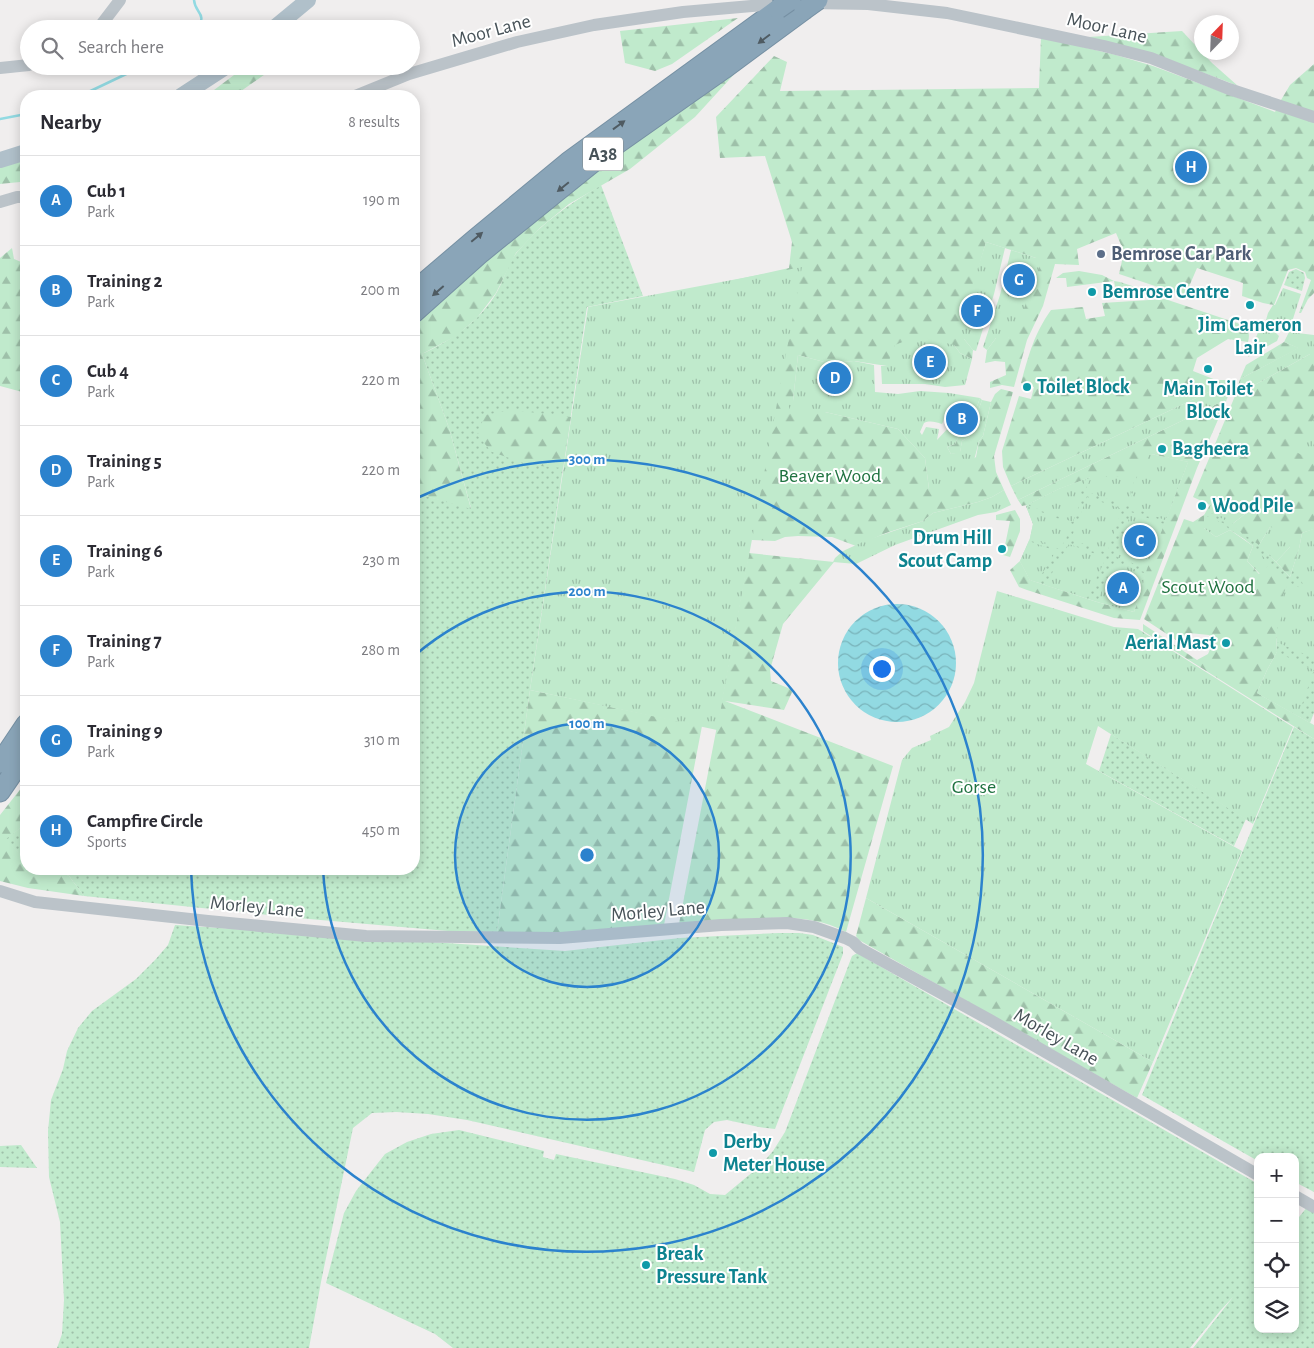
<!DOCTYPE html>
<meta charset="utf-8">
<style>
:root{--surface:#fff;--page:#f7f7f7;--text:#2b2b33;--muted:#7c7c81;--line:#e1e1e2;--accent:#2b82cd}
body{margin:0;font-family:"Alegreya Sans",sans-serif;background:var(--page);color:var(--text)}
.controls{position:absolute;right:15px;bottom:15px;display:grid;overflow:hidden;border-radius:10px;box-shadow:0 2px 12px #0003}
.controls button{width:45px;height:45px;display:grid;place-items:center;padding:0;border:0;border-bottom:1px solid var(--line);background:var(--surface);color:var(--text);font:25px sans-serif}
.compass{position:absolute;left:1194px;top:15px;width:45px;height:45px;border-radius:50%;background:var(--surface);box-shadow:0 2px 12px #0003;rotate:23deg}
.you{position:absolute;left:881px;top:668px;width:18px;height:18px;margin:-12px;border:4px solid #fff;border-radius:50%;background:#1a73e8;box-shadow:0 0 0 8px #1a73e833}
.badge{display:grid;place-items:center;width:32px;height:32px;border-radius:50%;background:var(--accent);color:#fff;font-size:16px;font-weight:700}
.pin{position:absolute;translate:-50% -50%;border:2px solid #fff;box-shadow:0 1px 5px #0006}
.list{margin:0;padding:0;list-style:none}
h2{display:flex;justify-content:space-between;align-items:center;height:65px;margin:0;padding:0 20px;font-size:21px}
h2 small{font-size:16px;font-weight:400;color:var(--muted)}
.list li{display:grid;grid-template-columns:32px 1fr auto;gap:15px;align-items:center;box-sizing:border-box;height:90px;padding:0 20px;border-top:1px solid var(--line)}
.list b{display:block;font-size:19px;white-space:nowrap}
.list p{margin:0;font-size:16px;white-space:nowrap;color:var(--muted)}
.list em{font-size:16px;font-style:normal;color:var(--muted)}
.icon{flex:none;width:28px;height:28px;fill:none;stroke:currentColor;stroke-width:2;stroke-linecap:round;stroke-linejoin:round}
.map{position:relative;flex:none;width:1314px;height:1348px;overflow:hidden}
.search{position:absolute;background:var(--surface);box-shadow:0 2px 12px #0003;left:20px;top:20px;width:400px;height:55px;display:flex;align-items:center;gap:12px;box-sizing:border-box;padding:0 18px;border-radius:28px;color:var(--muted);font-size:19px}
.panel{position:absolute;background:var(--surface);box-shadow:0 2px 12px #0003;left:20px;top:90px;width:400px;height:785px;border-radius:20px}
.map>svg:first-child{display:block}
.grass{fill:url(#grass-dots)}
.forest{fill:url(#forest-firs)}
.park{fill:url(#park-tufts);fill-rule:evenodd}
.pitch{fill:#c0eacc}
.water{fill:url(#water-waves)}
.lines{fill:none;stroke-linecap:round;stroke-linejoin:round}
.stream{stroke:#92dae2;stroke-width:2.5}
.highway-casing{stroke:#7690a3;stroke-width:21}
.minor{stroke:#bbc3c9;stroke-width:12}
.major{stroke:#b0c0ca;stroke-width:16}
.highway{stroke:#8aa5b8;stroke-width:19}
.highway-bridge-casing{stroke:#7690a3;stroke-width:21;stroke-linecap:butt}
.highway-bridge{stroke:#8aa5b8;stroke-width:19}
.oneway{fill:#4f5b62}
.ring{fill:none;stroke:#2b82cd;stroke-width:2.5}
.service-dot{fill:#5c6f8a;stroke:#fff;stroke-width:2}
.culture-dot{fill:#0f9aa8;stroke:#fff;stroke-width:2}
.labels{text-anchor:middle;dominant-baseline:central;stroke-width:4;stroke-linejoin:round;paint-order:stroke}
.shield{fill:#fff;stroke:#7f878b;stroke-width:1}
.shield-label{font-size:19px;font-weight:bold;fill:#485359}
.street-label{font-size:20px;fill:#485359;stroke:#fff}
.service-label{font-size:20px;font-weight:bold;fill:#4e5e75;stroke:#fff;text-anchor:start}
.culture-label{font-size:20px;font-weight:bold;fill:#0d838f;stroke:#fff;text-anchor:start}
.park-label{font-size:20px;fill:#207341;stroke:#fff}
.centre{fill:#2b82cd;stroke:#fff;stroke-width:2.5}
.ring-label{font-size:15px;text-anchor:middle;font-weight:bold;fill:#2b82cd;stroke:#fff;stroke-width:4;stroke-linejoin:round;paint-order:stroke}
</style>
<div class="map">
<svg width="1314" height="1348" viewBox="0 0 1314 1348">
<defs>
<pattern id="grass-dots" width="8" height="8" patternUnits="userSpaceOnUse" patternTransform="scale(1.25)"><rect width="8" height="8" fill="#c0eacc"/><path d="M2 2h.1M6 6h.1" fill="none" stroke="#9ec0a9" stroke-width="1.8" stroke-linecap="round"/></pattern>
<pattern id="forest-firs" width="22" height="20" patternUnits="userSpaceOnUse" patternTransform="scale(1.25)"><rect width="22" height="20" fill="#c0eacc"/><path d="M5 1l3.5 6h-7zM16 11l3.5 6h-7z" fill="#9ec0a9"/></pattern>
<pattern id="park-tufts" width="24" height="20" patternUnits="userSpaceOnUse" patternTransform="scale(1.25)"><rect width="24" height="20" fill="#c0eacc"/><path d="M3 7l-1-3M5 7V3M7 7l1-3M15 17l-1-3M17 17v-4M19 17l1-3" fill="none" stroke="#9ec0a9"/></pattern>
<pattern id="water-waves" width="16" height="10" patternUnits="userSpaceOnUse" patternTransform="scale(1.25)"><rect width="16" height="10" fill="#92dae2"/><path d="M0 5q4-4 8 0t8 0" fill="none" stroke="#79b3ba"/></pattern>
</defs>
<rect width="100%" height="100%" fill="#f0eeee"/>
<path class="grass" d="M 601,185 L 643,296 L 587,307 L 530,690 L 497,932 L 448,931 L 309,919 L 84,896 L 69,876 L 52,869 L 414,869 L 414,493 L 471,508 L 449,428 L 422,354 C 452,340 480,321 497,292 C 504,279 508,263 518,251 C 542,223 569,204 601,185 Z
M 1296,269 L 1304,273 L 1305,278 L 1302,291 L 1284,285 L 1289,272 Z
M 1114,281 L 1120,282 L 1160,295 L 1117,296 Z
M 1150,454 L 1188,462 L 1146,574 L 1097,602 L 1030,580 L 1020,561 L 1030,538 L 1033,524 L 1026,506 L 1027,505 L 1059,489 Z
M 1210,505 L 1259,544 L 1290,577 L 1299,549 L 1314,529 L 1314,713 L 1310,723 L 1257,693 L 1277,652 L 1276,632 L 1253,546 L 1244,539 L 1230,530 L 1204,528 L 1204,515 Z
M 1294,727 L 1314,739 L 1314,1192 L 1295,1182 L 1295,1157 L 1258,1157 L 1258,1161 L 1142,1095 Z
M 1111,734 L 1246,819 L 1234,846 L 1099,771 Z
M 26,824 L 26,861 L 5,839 Z
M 175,925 L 565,951 L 680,938 L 779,933 L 799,933 L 813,935 L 843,947 L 843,954 L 775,1129 L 759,1127 L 727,1120 L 714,1122 L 705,1130 L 694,1172 L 467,1120 L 428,1114 L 396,1112 L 372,1113 L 353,1128 L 321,1282 L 309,1348 L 57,1348 L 62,1334 L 64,1300 L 60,1222 L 49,1177 L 48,1131 L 51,1100 L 63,1069 L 67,1051 L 78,1028 L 92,1011 L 136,979 L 155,960 L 168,945 Z
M 857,953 L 1258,1184 L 1258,1329 L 1295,1329 L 1295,1222 L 1308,1206 L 1314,1209 L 1314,1348 L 1193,1348 L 1233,1297 L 1220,1311 L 1190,1348 L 453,1348 L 435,1334 L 326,1283 L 344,1213 L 356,1191 L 385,1154 L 407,1142 L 431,1134 L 459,1130 L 544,1151 L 543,1157 L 554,1160 L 556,1154 L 675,1179 L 694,1185 L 710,1194 L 725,1195 L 760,1166 L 773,1151 L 785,1132 L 852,956 Z
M 21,1145 L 37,1168 L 0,1167 L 0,1146 Z"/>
<path class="forest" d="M 738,18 L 672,64 L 655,71 L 625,63 L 620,31 Z
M 1182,31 L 1212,63 L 1238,86 C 1189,66 1139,51 1088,37 Z
M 1041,37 L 1116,55 L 1153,66 L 1275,112 L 1281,100 L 1290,85 L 1314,64 L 1314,293 L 1308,299 L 1301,313 L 1299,313 L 1311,280 L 1307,278 L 1305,272 L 1296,268 L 1288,270 L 1274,305 L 1263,303 L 1242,296 L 1243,283 L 1197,268 L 1185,296 L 1119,274 L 1124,252 L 1116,233 L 1077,249 L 1079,265 L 1055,264 L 1043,306 L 1027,340 L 1014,387 L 1002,385 L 990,388 L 990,382 L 1006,375 L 1005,362 L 995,361 L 985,363 L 987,350 L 996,338 L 1008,338 L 1036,258 L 986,242 L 973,287 L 964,339 L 973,350 L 972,359 L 960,353 L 954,345 L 887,366 L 854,361 L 828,363 L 798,355 L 793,401 L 790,412 L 825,412 L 898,429 L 925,458 L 929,489 L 976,457 L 979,441 L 983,436 L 991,402 L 995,394 L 1001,389 L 1013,392 L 994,456 L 996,472 L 1004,490 L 992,497 L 978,502 L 933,513 L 923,521 L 886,533 L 856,546 L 832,537 L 798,536 L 785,537 L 775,541 L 752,540 L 592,311 L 789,268 L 792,242 L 765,156 L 720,158 L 716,117 L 774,56 L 787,62 L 780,91 L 1039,88 Z
M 246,66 L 269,66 L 271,70 L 234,96 L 206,96 Z
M 739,69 L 695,117 L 630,169 L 569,204 L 541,227 L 516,253 L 496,293 L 477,318 L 456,336 L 422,354 L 449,428 L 471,509 L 414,493 L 414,326 L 493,251 L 593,168 Z
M 26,160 L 26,183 L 20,182 L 0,184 L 0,167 Z
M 12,248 L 14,259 L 26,264 L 26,393 L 0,386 L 0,258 Z
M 1079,271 L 1102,275 L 1114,281 L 1067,287 L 1066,278 L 1056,278 L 1063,273 Z
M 1165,299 L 1243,325 C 1249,330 1250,334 1248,342 L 1228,339 L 1197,358 L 1193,371 L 1216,380 L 1234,380 L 1011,486 L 1003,467 L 1002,451 L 1019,396 L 1031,399 L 1034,387 L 1021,383 C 1029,354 1034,334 1051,310 L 1083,307 L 1086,319 L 1105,316 L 1102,303 Z
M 1284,342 L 1299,348 L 1240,379 L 1246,365 Z
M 1310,354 L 1314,354 L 1314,529 L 1302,533 L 1299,549 L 1290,577 L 1276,562 L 1290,547 L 1270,527 L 1259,545 L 1231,525 L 1245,514 L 1239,506 L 1210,505 L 1193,497 L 1235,396 Z
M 980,398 L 982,400 L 969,437 L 962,441 L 960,453 L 951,454 L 947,447 L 955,444 L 961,431 L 971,423 Z
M 1227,399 L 1197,468 L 1140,620 L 1114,618 L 1027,590 L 1019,587 L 1010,570 L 1020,561 L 1030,580 L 1097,602 L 1134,612 L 1147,569 L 1188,462 L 1151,454 L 1136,475 L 1109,477 L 1091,477 L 1059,489 L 1027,505 L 1022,506 L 1018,500 Z
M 512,410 L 571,417 L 563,468 L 529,465 L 492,452 L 477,435 L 485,415 Z
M 1015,510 L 1020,519 L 1020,531 L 1010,557 L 1003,555 L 1010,521 L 996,520 L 996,515 Z
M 1204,515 L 1204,528 L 1216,537 L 1230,530 L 1253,546 L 1247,561 L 1259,574 L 1270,564 L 1288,582 L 1282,599 L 1282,616 L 1276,632 L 1277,652 L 1267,670 L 1257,693 L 1314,725 L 1314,739 L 1143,631 L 1143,624 L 1197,660 L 1208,654 L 1214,640 L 1209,635 L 1189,633 L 1176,640 L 1144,619 L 1184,519 L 1193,522 Z
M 749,553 L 834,562 L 783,624 L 770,670 L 771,681 L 793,690 L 784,710 L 725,701 L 893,766 L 846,932 C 813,914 774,917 737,920 C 717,921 698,922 679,924 L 722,700 Z
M 530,690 L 702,726 L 664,925 L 572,935 L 497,932 Z
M 26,782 L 26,824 L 6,839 L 26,861 L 26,869 L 55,869 L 69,876 L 84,896 L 28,888 L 0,881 L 0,815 Z
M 866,898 L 1153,1062 L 1137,1098 L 859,940 L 856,936 Z"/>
<path class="park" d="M 986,242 L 1005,248 L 994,294 L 976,351 L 973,350 L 964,339 L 959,328 Z
M 1011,250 L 1036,258 L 1040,265 L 1015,333 L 1008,338 L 996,338 L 987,350 L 983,347 L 1000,295 Z
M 802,267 L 717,730 L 530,690 L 588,307 Z
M 1283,288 L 1301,294 L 1291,325 L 1266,320 L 1268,313 L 1273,305 L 1275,305 Z
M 1259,330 L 1274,331 L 1279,336 L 1277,341 L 1248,357 Z
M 1289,332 L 1314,335 L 1314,354 L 1310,354 L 1235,396 L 1240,379 L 1298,348 L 1284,342 Z
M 922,337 L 954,345 L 960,353 L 972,359 L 965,385 L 945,387 L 925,384 L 882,384 L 881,366 L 887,366 L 895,345 L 910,339 Z
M 798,355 L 828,363 L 854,361 L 874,365 L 875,392 L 898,394 L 920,391 L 949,393 L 980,398 L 971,423 L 961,431 L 955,444 L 947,447 L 951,454 L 960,452 L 962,441 L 969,437 L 982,400 L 991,402 L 983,436 L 979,441 L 970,476 L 943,487 L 929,489 L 925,458 L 898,429 L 825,412 L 790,412 L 788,402 L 793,401 ZM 945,414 L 953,416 L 950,426 L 937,440 L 939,429 L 926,427 L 922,435 L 920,432 L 924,423 C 930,420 935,422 942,424 L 943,422 Z
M 1234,380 L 1227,399 L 1018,500 L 1011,486 Z
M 1314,418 L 1314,461 L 1296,452 Z
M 1150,454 L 1188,462 L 1165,520 L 1129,506 L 1138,473 Z
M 1136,475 L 1127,506 L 1085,491 L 1091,477 L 1109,477 Z
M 1086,479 L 1079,494 L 1083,495 L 1073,522 L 1027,505 L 1059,489 Z
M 1004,490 L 1011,505 L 996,512 L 978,515 L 953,524 L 895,545 L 856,564 L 833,562 L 835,558 L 843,551 L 867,540 L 923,521 L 933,513 L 978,502 L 992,497 Z
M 1087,497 L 1122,509 L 1107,553 L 1071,539 Z
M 1210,505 L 1239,506 L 1245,514 L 1231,525 L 1227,521 L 1207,511 Z
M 1026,506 L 1072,524 L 1065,541 L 1059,549 L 1030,538 L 1033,524 Z
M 1131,512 L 1164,524 L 1147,569 L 1117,557 Z
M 1204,515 L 1223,523 L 1230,530 L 1216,537 L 1204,528 Z
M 1270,527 C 1285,529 1288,532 1290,547 L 1276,562 L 1259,545 Z
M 1313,529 L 1314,529 L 1314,659 C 1302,652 1289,648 1277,642 L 1276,632 L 1282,616 L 1282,599 L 1288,582 L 1305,590 L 1300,577 L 1293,570 L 1299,549 L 1302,533 Z
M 1029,541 L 1056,551 L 1037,582 L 1030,580 L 1020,561 Z
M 1069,544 L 1106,558 L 1087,598 L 1045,585 Z
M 1253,546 L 1270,564 L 1260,574 L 1247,561 Z
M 1115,561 L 1146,574 L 1134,612 L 1097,602 Z
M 997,591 L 1114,627 L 1138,629 L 1293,727 L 1253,824 L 1098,726 L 1086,764 L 1242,851 L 1153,1062 L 866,898 L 902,760 L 912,748 L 931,740 L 930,736 L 949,727 L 965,702 L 974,683 Z
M 1277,652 L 1314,670 L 1298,716 L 1257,693 L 1267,670 Z"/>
<path class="pitch" d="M 1193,149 L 1198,152 C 1197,164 1204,164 1198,178 L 1193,180 L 1184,178 C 1180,168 1181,161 1184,151 Z"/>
<path class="water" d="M838 663a59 59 0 1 1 118 0a59 59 0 1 1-118 0Z"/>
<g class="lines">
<path class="stream" d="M 194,0 C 195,14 208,13 197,29
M 80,96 L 143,66
M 0,119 L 26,114"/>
<defs>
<path id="highway" d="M 414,291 L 475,239 L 568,162 L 778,9
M 414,313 L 481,253 L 606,152 L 724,69 L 804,10
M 0,763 L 26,724
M 0,792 L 26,754"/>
</defs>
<use href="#highway" class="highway-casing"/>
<path class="minor" d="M 810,3 L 868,4 L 947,13 L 1104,46 L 1151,58 L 1229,89 L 1314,117
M 98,29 L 120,0
M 0,68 L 29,65
M 355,96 L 409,74 L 517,42 L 594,25 L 683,12 L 785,3
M 0,202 L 17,197 L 26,197
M 0,891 L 35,902 L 208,921 L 366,936 L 560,938 L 721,925 L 787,923 L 814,927 L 845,938 L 853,942 L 859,948 L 990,1020 L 1258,1175
M 1295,1196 L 1314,1207"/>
<path class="major" d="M 273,29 L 308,0
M 181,96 L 227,66
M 0,160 L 26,152"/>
<use href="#highway" class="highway"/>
<defs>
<path id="highway-bridge" d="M 778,9 L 791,0
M 804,10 L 818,0"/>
</defs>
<use href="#highway-bridge" class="highway-bridge-casing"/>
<use href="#highway-bridge" class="highway-bridge"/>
</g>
<defs><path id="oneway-solid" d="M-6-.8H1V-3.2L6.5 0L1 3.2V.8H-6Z" transform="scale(1.25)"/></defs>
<g class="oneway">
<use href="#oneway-solid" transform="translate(764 39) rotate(143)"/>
<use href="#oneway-solid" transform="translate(619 125) rotate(-36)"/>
<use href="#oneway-solid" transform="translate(563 187) rotate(141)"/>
<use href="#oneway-solid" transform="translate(477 237) rotate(-40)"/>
<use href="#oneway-solid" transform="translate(438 291) rotate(139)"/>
</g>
<circle cx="587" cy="855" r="132" fill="#2b82cd" fill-opacity=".12"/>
<g class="ring">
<circle cx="587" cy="855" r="132"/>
<path d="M414 656A264 264 0 1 1 323 869"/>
<path d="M417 498A396 396 0 1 1 191 869"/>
</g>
<circle class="service-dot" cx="1101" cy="254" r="5"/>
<g class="culture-dot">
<circle cx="1092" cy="292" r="5"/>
<circle cx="1250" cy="305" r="5"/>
<circle cx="1208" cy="369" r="5"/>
<circle cx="1027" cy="387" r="5"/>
<circle cx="1162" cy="449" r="5"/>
<circle cx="1202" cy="506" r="5"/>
<circle cx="1002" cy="549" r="5"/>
<circle cx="1226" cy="643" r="5"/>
<circle cx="713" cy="1153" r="5"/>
<circle cx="646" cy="1265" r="5"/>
</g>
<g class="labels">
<rect class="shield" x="583" y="137.5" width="40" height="33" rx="4"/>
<g class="shield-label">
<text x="603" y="154">A38</text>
</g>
<g class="street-label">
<text transform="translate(1107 28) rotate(13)">Moor Lane</text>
<text transform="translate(491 31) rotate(-15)">Moor Lane</text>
<text transform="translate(257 907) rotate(5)">Morley Lane</text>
<text transform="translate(658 911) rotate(-5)">Morley Lane</text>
<text transform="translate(1056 1037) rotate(30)">Morley Lane</text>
</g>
<g class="service-label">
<text x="1111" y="254">Bemrose Car Park</text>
</g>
<g class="culture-label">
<text x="1102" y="292">Bemrose Centre</text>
<text x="1250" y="325" text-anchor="middle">Jim Cameron<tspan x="1250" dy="23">Lair</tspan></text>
<text x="1037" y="387">Toilet Block</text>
<text x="1208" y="389" text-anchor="middle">Main Toilet<tspan x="1208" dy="23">Block</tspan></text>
<text x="1172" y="449">Bagheera</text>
<text x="1212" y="506">Wood Pile</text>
<text x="992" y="538" text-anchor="end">Drum Hill<tspan x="992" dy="23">Scout Camp</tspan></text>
<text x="1216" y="643" text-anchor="end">Aerial Mast</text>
<text x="723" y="1142">Derby<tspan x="723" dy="23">Meter House</tspan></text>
<text x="656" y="1254">Break<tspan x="656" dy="23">Pressure Tank</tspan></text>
</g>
<g class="park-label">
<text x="830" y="476">Beaver Wood</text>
<text x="1208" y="587">Scout Wood</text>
<text x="974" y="787">Gorse</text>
</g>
</g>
<circle cx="587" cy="855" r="8" class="centre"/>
<g class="ring-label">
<text x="587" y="464">300 m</text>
<text x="587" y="596">200 m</text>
<text x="587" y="728">100 m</text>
</g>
</svg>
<div class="controls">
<button>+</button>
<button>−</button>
<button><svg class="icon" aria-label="locate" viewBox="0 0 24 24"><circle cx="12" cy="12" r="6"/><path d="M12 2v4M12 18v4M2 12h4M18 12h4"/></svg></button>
<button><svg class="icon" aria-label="layers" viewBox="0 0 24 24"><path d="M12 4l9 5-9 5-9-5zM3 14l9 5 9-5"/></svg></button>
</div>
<svg class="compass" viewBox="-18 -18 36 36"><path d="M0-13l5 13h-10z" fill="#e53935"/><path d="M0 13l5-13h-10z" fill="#7c7c81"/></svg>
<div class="you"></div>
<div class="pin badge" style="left:1123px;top:588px">A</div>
<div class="pin badge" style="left:962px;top:419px">B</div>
<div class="pin badge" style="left:1140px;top:541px">C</div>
<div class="pin badge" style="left:835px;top:378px">D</div>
<div class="pin badge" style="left:930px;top:362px">E</div>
<div class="pin badge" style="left:977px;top:311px">F</div>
<div class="pin badge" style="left:1019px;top:280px">G</div>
<div class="pin badge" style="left:1191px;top:167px">H</div>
<div class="search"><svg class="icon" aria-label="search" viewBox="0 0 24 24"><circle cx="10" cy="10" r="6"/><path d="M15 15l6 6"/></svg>Search here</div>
<section class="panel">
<h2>Nearby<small>8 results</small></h2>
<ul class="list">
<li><span class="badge">A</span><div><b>Cub 1</b><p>Park</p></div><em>190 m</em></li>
<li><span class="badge">B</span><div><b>Training 2</b><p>Park</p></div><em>200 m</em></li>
<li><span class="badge">C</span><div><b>Cub 4</b><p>Park</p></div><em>220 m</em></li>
<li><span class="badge">D</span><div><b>Training 5</b><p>Park</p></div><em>220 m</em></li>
<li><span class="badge">E</span><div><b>Training 6</b><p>Park</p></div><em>230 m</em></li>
<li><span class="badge">F</span><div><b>Training 7</b><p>Park</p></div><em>280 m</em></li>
<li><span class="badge">G</span><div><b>Training 9</b><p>Park</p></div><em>310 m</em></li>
<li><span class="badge">H</span><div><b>Campfire Circle</b><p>Sports</p></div><em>450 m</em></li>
</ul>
</section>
</div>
